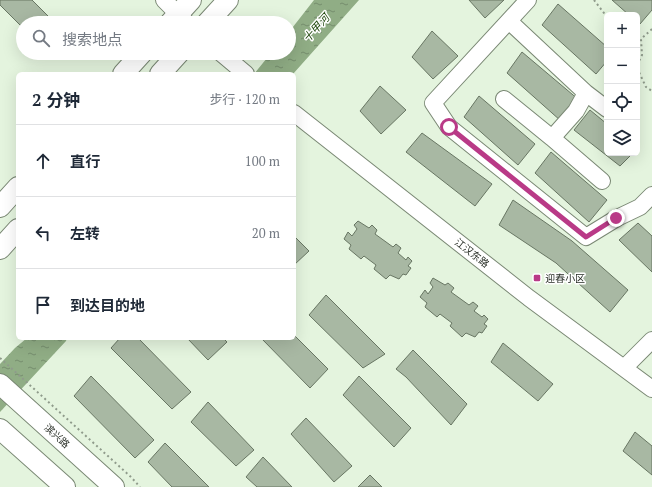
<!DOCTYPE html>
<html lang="zh">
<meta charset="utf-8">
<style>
:root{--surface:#fff;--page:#f6f6f7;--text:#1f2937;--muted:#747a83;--line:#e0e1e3}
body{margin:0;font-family:"PT Serif","Noto Sans SC",serif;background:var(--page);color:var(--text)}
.controls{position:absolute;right:12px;top:12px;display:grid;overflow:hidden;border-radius:6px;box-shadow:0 4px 16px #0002}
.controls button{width:36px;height:36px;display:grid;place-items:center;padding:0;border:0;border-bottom:1px solid var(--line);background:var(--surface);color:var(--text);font:20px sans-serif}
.stop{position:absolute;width:12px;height:12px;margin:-9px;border:3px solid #b93a87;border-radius:50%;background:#fff}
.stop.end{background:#b93a87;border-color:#fff;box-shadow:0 1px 4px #0008}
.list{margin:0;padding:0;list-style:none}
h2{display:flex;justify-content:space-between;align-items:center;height:52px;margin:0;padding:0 16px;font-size:17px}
h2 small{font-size:13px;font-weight:400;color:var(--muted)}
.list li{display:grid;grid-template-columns:26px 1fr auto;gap:12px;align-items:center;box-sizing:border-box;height:72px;padding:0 16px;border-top:1px solid var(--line)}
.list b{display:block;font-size:15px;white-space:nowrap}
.list em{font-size:13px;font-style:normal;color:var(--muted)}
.icon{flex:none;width:22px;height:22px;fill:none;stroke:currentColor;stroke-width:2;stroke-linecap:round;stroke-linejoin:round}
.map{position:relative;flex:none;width:652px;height:487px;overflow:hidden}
.search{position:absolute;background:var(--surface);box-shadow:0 4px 16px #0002;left:16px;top:16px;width:280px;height:44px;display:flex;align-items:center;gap:10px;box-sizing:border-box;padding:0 14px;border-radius:22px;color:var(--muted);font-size:15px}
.panel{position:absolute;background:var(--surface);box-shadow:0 4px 16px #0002;left:16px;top:72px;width:280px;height:268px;border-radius:6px}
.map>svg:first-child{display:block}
.water{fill:url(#water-ripples)}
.building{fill:#a8b8a3;stroke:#687663}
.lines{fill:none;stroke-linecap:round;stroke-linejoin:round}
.minor-casing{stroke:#7a8874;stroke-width:18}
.major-casing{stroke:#7a8874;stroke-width:22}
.path{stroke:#8f9b8b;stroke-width:2;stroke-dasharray:2 3;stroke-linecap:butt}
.minor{stroke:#fff;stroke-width:16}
.major{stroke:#fff;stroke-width:20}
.route{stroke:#b93a87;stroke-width:5}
.poi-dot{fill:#b93a87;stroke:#fff;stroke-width:1.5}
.labels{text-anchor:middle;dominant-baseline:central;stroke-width:3;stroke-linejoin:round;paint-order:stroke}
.street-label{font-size:10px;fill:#262c24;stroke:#fff}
.poi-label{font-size:10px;fill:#262c24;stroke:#fff;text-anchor:start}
.water-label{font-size:11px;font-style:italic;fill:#22490f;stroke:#fff}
</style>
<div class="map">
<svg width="652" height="487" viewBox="0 0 652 487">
<defs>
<pattern id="water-ripples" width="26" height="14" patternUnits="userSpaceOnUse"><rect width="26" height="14" fill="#90ad85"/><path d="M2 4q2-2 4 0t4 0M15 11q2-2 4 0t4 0" fill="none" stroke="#758d6d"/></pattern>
</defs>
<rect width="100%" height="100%" fill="#e4f4de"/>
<path class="water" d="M 314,0 L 359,0 L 293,74 L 254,74 L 271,53 L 289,53 L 289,32 Z
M 27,338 L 67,338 L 66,341 L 0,412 L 0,364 L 15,348 Z"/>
<path class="building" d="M 0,0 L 32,0 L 55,23 L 23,23 L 23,28 L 0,5 Z
M 469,0 L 504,0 L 485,18 Z
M 612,0 L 652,0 L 652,10 L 640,24 L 637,22 L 637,15 L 629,15 Z
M 558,4 L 607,47 L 607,61 L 596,74 L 542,25 Z
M 432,31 L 458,56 L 433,79 L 412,57 Z
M 522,52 L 579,100 L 561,121 L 507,73 Z
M 380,86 L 406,110 L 381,134 L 360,111 Z
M 479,96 L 535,144 L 518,165 L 464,117 Z
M 590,110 L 607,124 L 607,153 L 633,153 L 620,166 L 574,130 Z
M 422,133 L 492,184 L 475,206 L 406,152 Z
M 551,152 L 607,200 L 589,222 L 535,173 Z
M 513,200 L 572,241 L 628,290 L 610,312 L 556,263 L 499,225 Z
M 358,221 L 369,228 L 372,225 L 377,230 L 375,234 L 393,247 L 396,244 L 401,248 L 398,253 L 406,260 L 408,257 L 412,261 L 408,266 L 411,268 L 406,275 L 403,274 L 399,279 L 390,275 L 386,279 L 374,269 L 376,265 L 364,256 L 361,259 L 349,249 L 351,245 L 344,239 L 348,232 L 352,236 L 357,229 L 354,225 Z
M 638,223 L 652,236 L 652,272 L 619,240 Z
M 294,236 L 309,251 L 294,265 Z
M 433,278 L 445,285 L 448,283 L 454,288 L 451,292 L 469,305 L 473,302 L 478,306 L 474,311 L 482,317 L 484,315 L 488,319 L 484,324 L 487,326 L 482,333 L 479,332 L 475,337 L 466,333 L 462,337 L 450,326 L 452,323 L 440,314 L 437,317 L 425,307 L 427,303 L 420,297 L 425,290 L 428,294 L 433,287 L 430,283 Z
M 326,295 L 385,354 L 363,368 L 309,315 Z
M 294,335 L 328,369 L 310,388 L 261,338 L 294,338 Z
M 120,338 L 138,338 L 191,392 L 172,409 L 111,348 Z
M 187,338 L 223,338 L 227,342 L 208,360 Z
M 503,343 L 553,384 L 538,401 L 491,362 Z
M 413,350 L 467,404 L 451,425 L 406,377 L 396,369 Z
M 91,376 L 154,440 L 135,458 L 74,396 Z
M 359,376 L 411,428 L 394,447 L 343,395 Z
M 208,402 L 254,450 L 236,466 L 191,422 Z
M 306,418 L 352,466 L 334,482 L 291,434 Z
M 635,432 L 652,446 L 652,475 L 623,451 Z
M 165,443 L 209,487 L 172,487 L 148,462 Z
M 263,457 L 292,487 L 257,487 L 246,477 Z
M 370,475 L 382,487 L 358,487 Z"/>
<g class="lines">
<defs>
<path id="minor" d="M 164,0 L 187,23
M 528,0 L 433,103 L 449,127 L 586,237 L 617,218 L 640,207 L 652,195
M 509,21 L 586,93 L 607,109
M 221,53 L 246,74
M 504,99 L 552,138 L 576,111 L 586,93
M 294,113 L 529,298 L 652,389
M 552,138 L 602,181
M 624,368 L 652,340"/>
<path id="major" d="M 170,23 L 191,0
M 207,23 L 228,0
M 123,74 L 142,53
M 160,74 L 179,53
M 0,207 L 18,187
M 0,249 L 18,229
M 0,384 L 114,487
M 0,429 L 65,487"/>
</defs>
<use href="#minor" class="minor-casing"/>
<use href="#major" class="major-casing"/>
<path class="path" d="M 594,0 L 607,17
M 637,37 L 641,39
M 637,65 L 642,55 L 641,39 L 652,29
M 637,68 L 646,87 L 652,91
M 0,358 L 131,477 L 140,487"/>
<use href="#minor" class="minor"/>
<use href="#major" class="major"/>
</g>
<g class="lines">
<path class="route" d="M 449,127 L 586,237 L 616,218"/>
</g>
<rect class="poi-dot" x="533" y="274" width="8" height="8" rx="2"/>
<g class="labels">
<g class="street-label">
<text transform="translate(472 253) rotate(38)">江汉东路</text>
<text transform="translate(57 436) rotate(42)">滨兴路</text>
</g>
<g class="poi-label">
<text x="545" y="278">迎春小区</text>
</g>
<g class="water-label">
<text transform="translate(316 28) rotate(-48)">十甲河</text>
</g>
</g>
</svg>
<div class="controls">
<button>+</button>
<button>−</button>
<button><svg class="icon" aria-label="locate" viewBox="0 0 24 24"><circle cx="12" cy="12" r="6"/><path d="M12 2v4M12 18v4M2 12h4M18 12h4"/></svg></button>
<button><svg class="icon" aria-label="layers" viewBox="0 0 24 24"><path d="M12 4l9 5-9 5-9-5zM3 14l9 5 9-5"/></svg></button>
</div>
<div class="stop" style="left:449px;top:127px"></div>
<div class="stop end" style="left:616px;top:218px"></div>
<div class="search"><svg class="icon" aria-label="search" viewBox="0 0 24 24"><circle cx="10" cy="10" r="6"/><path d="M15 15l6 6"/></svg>搜索地点</div>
<section class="panel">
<h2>2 分钟<small>步行 · 120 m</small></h2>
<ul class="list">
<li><svg class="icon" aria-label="ahead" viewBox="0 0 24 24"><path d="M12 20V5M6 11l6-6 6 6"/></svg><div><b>直行</b></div><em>100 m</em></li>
<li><svg class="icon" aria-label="left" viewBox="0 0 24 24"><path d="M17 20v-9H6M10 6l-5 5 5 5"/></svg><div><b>左转</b></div><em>20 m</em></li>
<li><svg class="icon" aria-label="arrive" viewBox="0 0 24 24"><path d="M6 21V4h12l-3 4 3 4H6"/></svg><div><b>到达目的地</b></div></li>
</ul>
</section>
</div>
